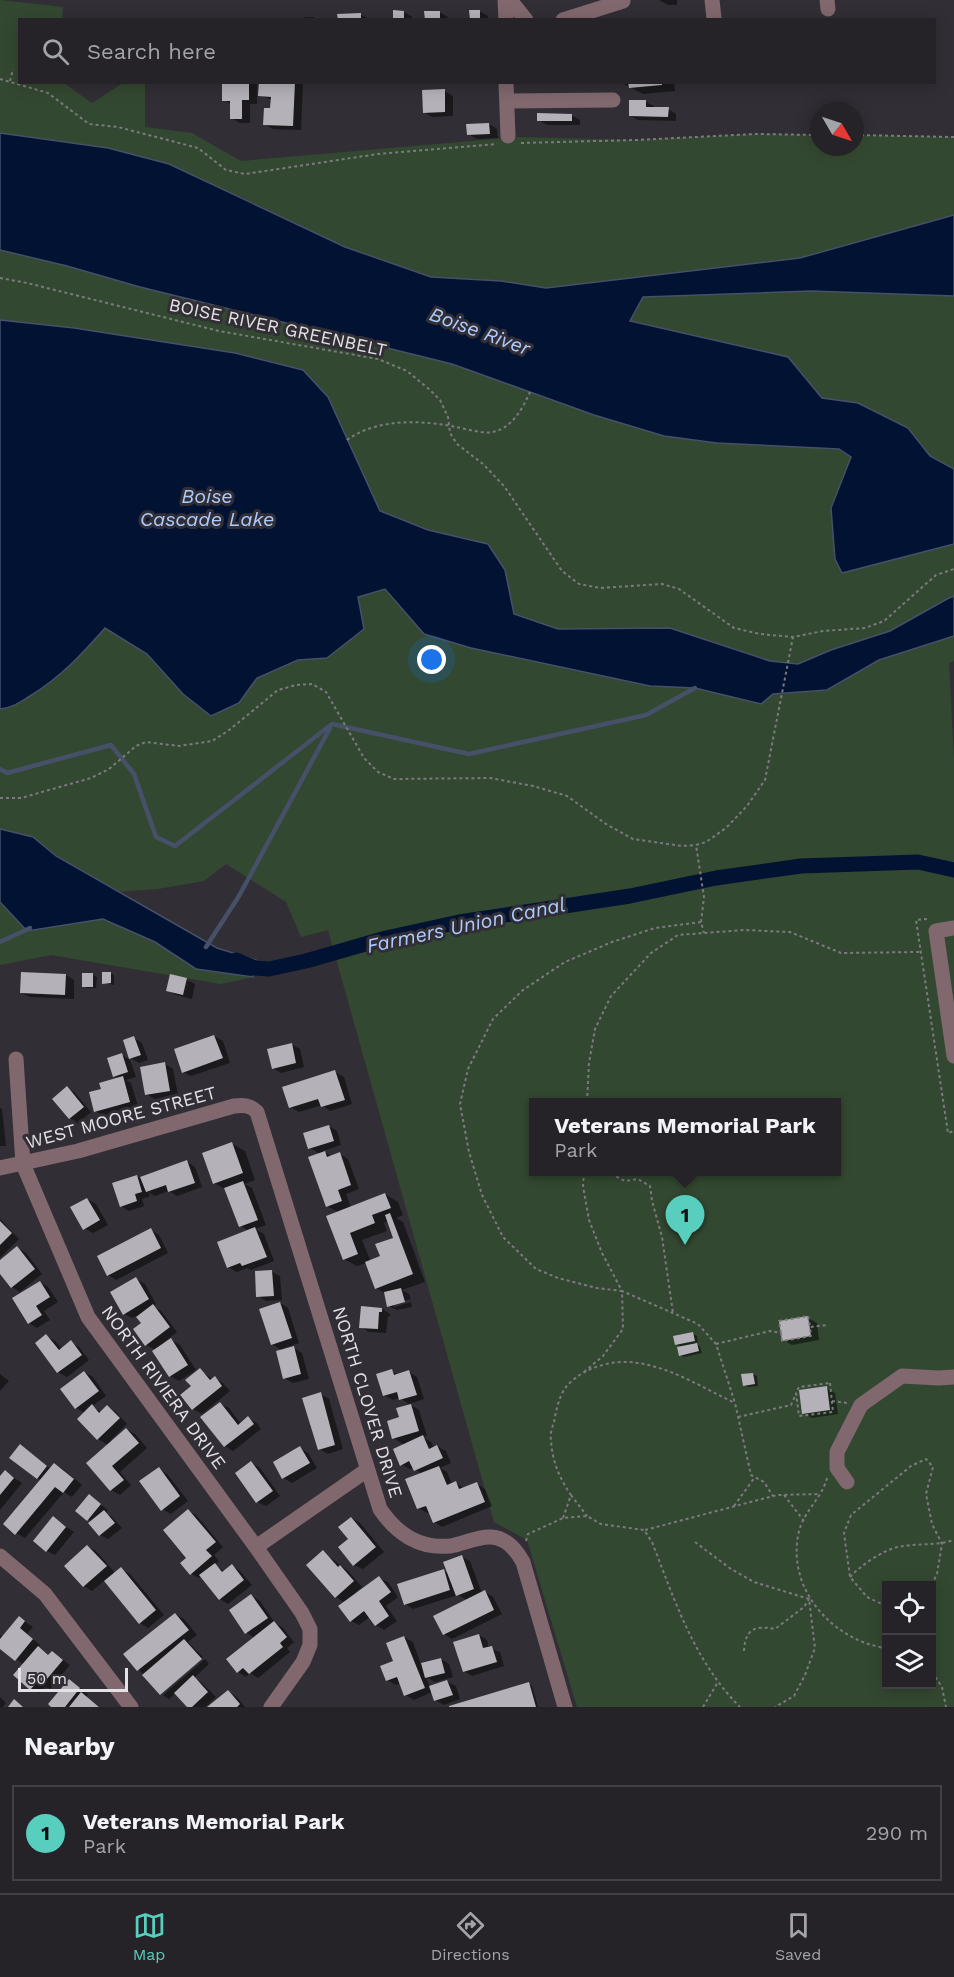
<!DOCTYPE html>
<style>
:root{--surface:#252328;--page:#2d2b30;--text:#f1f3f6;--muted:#a3a4a8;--line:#424045;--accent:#58cebf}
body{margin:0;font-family:"Work Sans",sans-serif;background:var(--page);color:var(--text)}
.controls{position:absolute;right:18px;bottom:18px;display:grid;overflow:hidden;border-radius:0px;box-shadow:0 3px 15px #0003}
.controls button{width:54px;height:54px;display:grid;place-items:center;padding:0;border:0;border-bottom:2px solid var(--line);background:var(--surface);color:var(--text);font:30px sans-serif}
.compass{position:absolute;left:810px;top:102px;width:54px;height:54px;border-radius:50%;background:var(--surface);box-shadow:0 3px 15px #0003;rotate:129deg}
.scale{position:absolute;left:18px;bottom:15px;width:110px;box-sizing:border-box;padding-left:6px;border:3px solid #e4e2e6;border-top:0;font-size:16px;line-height:21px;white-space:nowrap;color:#e4e2e6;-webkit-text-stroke:4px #312f35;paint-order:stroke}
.you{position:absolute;left:432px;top:660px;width:21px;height:21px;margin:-15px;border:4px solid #fff;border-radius:50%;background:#1a73e8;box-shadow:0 0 0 9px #1a73e833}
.badge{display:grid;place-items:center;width:39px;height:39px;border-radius:50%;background:var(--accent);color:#111;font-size:20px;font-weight:700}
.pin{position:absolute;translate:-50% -50px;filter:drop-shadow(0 2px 3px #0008)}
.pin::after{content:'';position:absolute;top:32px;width:21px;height:18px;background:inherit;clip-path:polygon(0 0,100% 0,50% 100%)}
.popup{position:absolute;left:529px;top:1098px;width:312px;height:78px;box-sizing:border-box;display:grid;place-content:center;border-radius:0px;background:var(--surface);filter:drop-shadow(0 2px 4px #0005);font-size:20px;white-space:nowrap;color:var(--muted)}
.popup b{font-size:22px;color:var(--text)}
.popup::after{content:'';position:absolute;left:50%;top:100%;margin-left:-12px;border:12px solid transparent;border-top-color:var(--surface)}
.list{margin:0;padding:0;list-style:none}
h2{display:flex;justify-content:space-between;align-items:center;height:78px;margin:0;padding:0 24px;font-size:26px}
h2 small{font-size:20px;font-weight:400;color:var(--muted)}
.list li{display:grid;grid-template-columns:39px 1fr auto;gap:18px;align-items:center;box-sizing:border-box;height:96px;margin:0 12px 12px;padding:0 12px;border:2px solid var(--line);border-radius:0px}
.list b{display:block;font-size:22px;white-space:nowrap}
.list p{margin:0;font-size:20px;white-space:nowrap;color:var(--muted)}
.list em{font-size:20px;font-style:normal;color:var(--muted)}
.icon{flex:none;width:33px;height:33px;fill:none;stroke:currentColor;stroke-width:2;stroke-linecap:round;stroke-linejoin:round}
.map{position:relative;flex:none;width:954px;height:1707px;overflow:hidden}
.search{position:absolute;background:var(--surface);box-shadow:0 3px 15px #0003;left:18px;right:18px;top:18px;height:66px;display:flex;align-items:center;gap:15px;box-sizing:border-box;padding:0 21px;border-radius:0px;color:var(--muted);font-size:22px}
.sheet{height:186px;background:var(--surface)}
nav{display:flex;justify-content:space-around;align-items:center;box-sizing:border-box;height:84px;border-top:2px solid var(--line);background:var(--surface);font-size:16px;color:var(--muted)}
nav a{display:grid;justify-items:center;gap:3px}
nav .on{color:var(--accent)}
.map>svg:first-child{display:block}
.green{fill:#334831;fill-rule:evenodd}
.water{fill:#021233;stroke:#465069;stroke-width:1.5}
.shadow{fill:#0007;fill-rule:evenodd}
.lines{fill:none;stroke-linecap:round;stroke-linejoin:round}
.stream{stroke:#465069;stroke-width:4.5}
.canal{stroke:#021233;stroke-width:15}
.building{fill:#b4b1b9}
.path{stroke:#7c7a7f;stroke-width:2;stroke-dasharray:3 3;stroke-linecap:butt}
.minor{stroke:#80686e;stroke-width:15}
.labels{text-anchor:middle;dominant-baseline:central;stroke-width:6;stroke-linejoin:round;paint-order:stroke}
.street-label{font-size:18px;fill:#e4e2e6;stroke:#312f35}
.water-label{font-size:20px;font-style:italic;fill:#adcbff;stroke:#312f35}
</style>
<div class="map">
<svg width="954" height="1707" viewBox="0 0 954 1707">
<rect width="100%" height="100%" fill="#312f35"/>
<path class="green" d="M 0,0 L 63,7 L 62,19 L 20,20 L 20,82 L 64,83 L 92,103 L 123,83 L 145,83 L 145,127 L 192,133 L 241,161 L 518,137 L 636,140 L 756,134 L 819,135 L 819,147 L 855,147 L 855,135 L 954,137 L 954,215 L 800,258 L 546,288 L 501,281 L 431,277 L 345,247 L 241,197 L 108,148 L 0,133 Z
M 0,250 L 67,266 L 140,287 L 452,364 L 594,415 L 717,443 L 839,449 L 851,456 L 831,508 L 841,573 L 954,544 L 954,596 L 947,599 L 890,631 L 831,650 L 798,664 L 770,661 L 670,628 L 557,629 L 514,614 L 507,581 L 471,648 L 650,686 L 695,688 L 761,704 L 772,694 L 827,690 L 879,660 L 954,636 L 954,661 L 949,663 L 954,760 L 954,1707 L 577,1707 L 527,1540 L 494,1522 L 328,930 L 301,937 L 286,902 L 226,864 L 204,881 L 158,889 L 116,892 L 81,872 L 62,925 L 103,919 L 155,942 L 196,969 L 253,977 L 221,984 L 51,955 L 0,965 ZM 534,1102 L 837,1102 L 837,1172 L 534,1172 ZM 886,1586 L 932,1586 L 932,1684 L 886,1684 Z
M 811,291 L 954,296 L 954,469 L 929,456 L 908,428 L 858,403 L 822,398 L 788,357 L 630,321 L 643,297 Z"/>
<path class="water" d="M 0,133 L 108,148 L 169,164 L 345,247 L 431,277 L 501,281 L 546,288 L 800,258 L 954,215 L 954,296 L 811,291 L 643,297 L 630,321 L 788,357 L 822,398 L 858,403 L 908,428 L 930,456 L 954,469 L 954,544 L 842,573 L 835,559 L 831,508 L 851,457 L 839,449 L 717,443 L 664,436 L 594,415 L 452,364 L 140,287 L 67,266 L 0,250 Z
M 0,320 L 74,328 L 235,353 L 303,370 L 328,397 L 380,511 L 428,530 L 488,544 L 505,570 L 514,614 L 558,629 L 670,628 L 770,661 L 798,664 L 831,650 L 890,631 L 947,599 L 954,596 L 954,636 L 879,660 L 827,690 L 773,694 L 761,704 L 695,688 L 650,686 L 471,648 L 424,634 L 385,589 L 358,597 L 364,629 L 327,658 L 298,660 L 257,678 L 239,703 L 211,716 L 183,694 L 147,654 L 105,628 C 81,655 61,677 30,696 C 20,702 12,708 0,709 Z
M 0,829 L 33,837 L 56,856 L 217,948 L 256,960 L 253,977 L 196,969 L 155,942 L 103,919 L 27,931 L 0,902 Z"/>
<path class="shadow" d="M 641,0 L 677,0 L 677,5 L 668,5 L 659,0 Z
M 479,11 L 488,16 L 488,20 L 471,20 Z
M 404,12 L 412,17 L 412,20 L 395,20 Z
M 439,12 L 448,17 L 448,20 L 426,20 Z
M 361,15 L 369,19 L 339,20 Z
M 304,17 L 313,17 L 318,20 L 304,20 Z
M 223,82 L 257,82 L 257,104 L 250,104 L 250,123 L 240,123 L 231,118 L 231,104 L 224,100 Z
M 275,82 L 299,82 L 303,85 L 301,130 L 273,129 L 264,124 L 271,110 L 272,100 L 260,95 Z
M 541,82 L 581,82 L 581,83 L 544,84 Z
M 620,82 L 674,82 L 675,91 L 643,94 Z
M 444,91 L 453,96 L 453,116 L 432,117 L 424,112 Z
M 646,102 L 654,106 L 654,109 L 668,109 L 676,114 L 676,121 L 638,120 L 630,116 Z
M 571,115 L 580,120 L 580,125 L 547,125 L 538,120 Z
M 489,124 L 497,129 L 498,138 L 477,139 L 468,134 Z
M 110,973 L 114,975 L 114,985 L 104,983 Z
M 66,975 L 74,980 L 74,999 L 30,997 L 21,993 Z
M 93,975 L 97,977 L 96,988 L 87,988 L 83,986 Z
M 171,976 L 187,980 L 195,984 L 192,999 L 176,995 L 167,990 Z
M 214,1036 L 223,1041 L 230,1063 L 191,1076 L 183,1072 Z
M 134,1038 L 142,1043 L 148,1060 L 139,1063 L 130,1058 Z
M 291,1044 L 300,1049 L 304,1067 L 281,1073 L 273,1068 Z
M 122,1055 L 130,1060 L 136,1077 L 126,1080 L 131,1083 L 138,1106 L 104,1116 L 95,1111 L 103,1090 L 120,1079 L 114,1076 Z
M 165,1064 L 173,1069 L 178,1095 L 155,1099 L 146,1094 Z
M 335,1072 L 344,1077 L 352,1104 L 330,1111 L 322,1105 L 299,1112 L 290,1107 Z
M 67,1088 L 75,1093 L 91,1112 L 78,1123 L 70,1118 Z
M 0,1108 L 2,1109 L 6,1146 L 0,1146 Z
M 329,1126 L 337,1131 L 341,1145 L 323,1151 L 332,1157 L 340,1154 L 348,1159 L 359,1189 L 346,1194 L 351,1208 L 385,1194 L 398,1202 L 403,1215 L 396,1218 L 403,1222 L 425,1282 L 402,1290 L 409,1294 L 411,1299 L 394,1303 L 394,1307 L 411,1302 L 412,1307 L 397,1310 L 389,1306 L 386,1294 L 376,1288 L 367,1263 L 357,1266 L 344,1259 L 338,1212 L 327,1206 L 320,1154 L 310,1148 ZM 388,1221 L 395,1238 L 382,1257 L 371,1262 L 362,1240 L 387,1231 L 384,1223 Z
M 232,1144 L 245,1151 L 255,1180 L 245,1184 L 252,1188 L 266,1225 L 255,1229 L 264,1234 L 274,1261 L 251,1270 L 247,1268 L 237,1272 L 228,1267 L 249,1231 L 241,1226 L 227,1190 L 214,1183 Z
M 187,1162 L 195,1167 L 202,1187 L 177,1196 L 169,1191 L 155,1196 L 148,1192 L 150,1196 L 142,1199 L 144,1206 L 129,1211 L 121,1206 L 136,1176 L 141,1178 Z
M 87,1199 L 96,1204 L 108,1225 L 93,1233 L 84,1228 Z
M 0,1219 L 19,1239 L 0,1258 Z
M 151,1230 L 159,1235 L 168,1253 L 116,1280 L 108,1275 Z
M 18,1248 L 26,1253 L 42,1274 L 20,1292 L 12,1287 L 0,1272 L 0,1262 Z
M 271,1271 L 280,1276 L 282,1300 L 266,1301 L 258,1296 Z
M 136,1279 L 145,1284 L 156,1304 L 153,1306 L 161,1311 L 177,1332 L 164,1342 L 165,1344 L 171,1340 L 180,1345 L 196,1370 L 179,1381 L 170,1376 L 156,1350 L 146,1345 L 143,1324 L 137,1316 L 132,1318 L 124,1314 Z
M 40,1282 L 48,1287 L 58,1302 L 44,1311 L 50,1320 L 37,1328 L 29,1323 Z
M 280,1303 L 288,1308 L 299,1343 L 284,1348 L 285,1350 L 294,1348 L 302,1353 L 309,1379 L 293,1383 L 284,1378 L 283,1351 L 272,1344 Z
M 362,1308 L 382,1309 L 390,1314 L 390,1316 L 388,1316 L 386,1333 L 369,1332 L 361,1327 Z
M 808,1318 L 817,1323 L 819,1340 L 792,1345 L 783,1340 Z
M 693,1334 L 697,1336 L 698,1342 L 694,1343 L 700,1346 L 702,1353 L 684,1357 L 680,1355 L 682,1347 L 676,1344 Z
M 46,1336 L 55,1341 L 62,1349 L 71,1342 L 79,1347 L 89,1360 L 67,1377 L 58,1372 L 37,1344 Z
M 200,1370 L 212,1379 L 215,1378 L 223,1383 L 230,1391 L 202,1414 L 193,1409 L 193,1386 Z
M 391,1371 L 399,1375 L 409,1372 L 417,1377 L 424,1399 L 409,1404 L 400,1398 L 393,1400 L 384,1395 Z
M 84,1372 L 93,1377 L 106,1396 L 92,1406 L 102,1413 L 108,1407 L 116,1412 L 127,1424 L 111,1440 L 112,1442 L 126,1429 L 135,1434 L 147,1448 L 120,1472 L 131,1485 L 120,1495 L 111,1490 L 108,1445 L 98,1439 L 85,1413 L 76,1408 Z
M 0,1374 L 9,1381 L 0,1391 Z
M 753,1374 L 757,1376 L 758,1386 L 748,1387 L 744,1385 Z
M 827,1388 L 835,1393 L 838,1414 L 812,1418 L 804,1413 Z
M 320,1394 L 329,1399 L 343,1449 L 328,1454 L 319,1449 Z
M 220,1404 L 229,1408 L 241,1424 L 248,1418 L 257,1423 L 261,1429 L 233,1451 L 225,1446 L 203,1417 Z
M 411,1405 L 419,1410 L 427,1436 L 423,1437 L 431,1442 L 434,1448 L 437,1446 L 446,1451 L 451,1463 L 440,1468 L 447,1472 L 452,1484 L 456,1483 L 465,1489 L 477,1484 L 485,1489 L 492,1506 L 442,1527 L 434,1522 L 430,1512 L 427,1513 L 419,1508 L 422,1474 L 414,1468 L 410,1469 L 402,1465 L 405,1445 L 393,1438 L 400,1418 Z
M 20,1446 L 51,1469 L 55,1465 L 63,1469 L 82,1485 L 72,1497 L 64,1492 L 25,1538 L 16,1533 L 41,1480 L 37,1478 Z
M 300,1448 L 308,1453 L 317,1468 L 292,1483 L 283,1478 Z
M 252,1463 L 260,1468 L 280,1496 L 266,1506 L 257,1502 Z
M 159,1469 L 167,1474 L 188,1501 L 171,1514 L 162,1509 Z
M 5,1472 L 22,1483 L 0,1510 L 0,1478 Z
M 90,1496 L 108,1510 L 106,1513 L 112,1517 L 122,1528 L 108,1539 L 100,1535 L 92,1522 L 78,1511 Z
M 188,1511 L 196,1515 L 223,1547 L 214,1555 L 219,1561 L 215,1565 L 225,1572 L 232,1566 L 240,1571 L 252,1585 L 228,1604 L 220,1599 L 202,1576 L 199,1578 L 191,1574 L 188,1558 Z
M 53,1518 L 74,1532 L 55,1555 L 47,1551 Z
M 352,1518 L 360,1523 L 384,1552 L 363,1569 L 354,1565 L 350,1539 Z
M 87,1546 L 96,1551 L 116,1574 L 121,1569 L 130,1574 L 164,1615 L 148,1628 L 140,1623 L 105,1580 L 92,1591 L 84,1586 Z
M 323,1552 L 348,1571 L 362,1587 L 356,1592 L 357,1594 L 379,1578 L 388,1582 L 398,1597 L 386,1606 L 397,1621 L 384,1630 L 376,1625 L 370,1617 L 359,1625 L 351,1621 L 345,1603 L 336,1597 L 308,1565 Z
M 462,1557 L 470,1561 L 482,1593 L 485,1592 L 493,1597 L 502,1614 L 452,1639 L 444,1634 L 467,1600 L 458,1595 L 413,1609 L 405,1604 L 443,1571 L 450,1574 Z
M 252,1596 L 260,1601 L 275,1623 L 282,1627 L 294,1642 L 287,1648 L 290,1652 L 258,1678 L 250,1673 L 246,1677 L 238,1672 L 255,1638 L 247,1633 Z
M 175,1614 L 184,1619 L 197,1635 L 188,1642 L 203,1657 L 161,1694 L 125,1654 Z
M 19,1618 L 33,1627 L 27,1634 L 40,1645 L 38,1648 L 53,1661 L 52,1652 L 70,1665 L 50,1689 L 45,1687 L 39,1693 L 31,1689 L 24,1665 L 0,1647 L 0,1635 L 3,1638 Z
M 479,1635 L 487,1640 L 489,1648 L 500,1652 L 504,1666 L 472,1676 L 464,1671 Z
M 404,1637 L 413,1642 L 421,1665 L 441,1659 L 449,1664 L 453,1677 L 435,1682 L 426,1677 L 430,1687 L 447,1682 L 456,1686 L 460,1699 L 444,1705 L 435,1700 L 432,1692 L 414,1700 L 405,1695 L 401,1683 L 396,1685 L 387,1680 Z
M 205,1659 L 209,1664 L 194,1678 L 201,1682 L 216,1697 L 205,1707 L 189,1707 L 176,1693 L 169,1699 L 163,1695 Z
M 69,1680 L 88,1694 L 86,1697 L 100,1707 L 54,1707 Z
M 529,1684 L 532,1686 L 538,1707 L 452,1707 Z
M 228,1692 L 237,1697 L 245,1707 L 210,1707 Z
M 0,1697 L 6,1703 L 3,1707 L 0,1707 Z"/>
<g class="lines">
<path class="stream" d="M 0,769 L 7,773 L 111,745 L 134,774 L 156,837 L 175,846 L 332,724 L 469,754 L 646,715 L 695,688
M 0,942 L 30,928
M 206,947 L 239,896 L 330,728"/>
<path class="canal" d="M 236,960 L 255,968 L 269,969 L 306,961 L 386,938 L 459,922 L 630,896 L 716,878 L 801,866 L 918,862 L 954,870"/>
</g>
<path class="building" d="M 393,10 L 404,11 L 404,20 L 393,20 Z
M 469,10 L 480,10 L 480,20 L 470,20 Z
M 424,11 L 440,11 L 440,20 L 425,20 Z
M 361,13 L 361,20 L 338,20 L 337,14 Z
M 222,82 L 249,82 L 249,100 L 242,100 L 242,119 L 230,119 L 230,101 L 222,101 Z
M 259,82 L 295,82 L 293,126 L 263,125 L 264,108 L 270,108 L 271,97 L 258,96 Z
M 628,82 L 662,82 L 662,85 L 629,88 Z
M 445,89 L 445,112 L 423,113 L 422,90 Z
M 629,100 L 646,100 L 646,107 L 669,107 L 668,117 L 629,116 Z
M 537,113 L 572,114 L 572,121 L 537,121 Z
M 489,123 L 490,134 L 467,135 L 466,124 Z
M 21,972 L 66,974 L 65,995 L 20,993 Z
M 102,972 L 111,972 L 111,983 L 102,984 Z
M 82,973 L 93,973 L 93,987 L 82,987 Z
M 170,974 L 187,978 L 183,995 L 166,991 Z
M 214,1035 L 223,1058 L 182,1073 L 174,1049 Z
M 134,1036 L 141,1055 L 129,1059 L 123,1040 Z
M 292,1043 L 296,1063 L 272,1069 L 267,1049 Z
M 122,1053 L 128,1072 L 113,1077 L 107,1058 Z
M 165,1062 L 170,1091 L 145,1095 L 140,1067 Z
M 335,1070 L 345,1100 L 321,1107 L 318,1099 L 289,1108 L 282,1087 Z
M 123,1076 L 130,1102 L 94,1112 L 89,1092 L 101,1089 L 99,1083 Z
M 67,1086 L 84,1107 L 69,1119 L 52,1099 Z
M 329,1125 L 334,1141 L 308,1149 L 303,1133 Z
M 232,1142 L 243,1173 L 213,1184 L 202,1153 Z
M 325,1151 L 327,1157 L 340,1152 L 351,1185 L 338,1190 L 342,1201 L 326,1207 L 308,1157 Z
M 187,1160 L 195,1183 L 168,1192 L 166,1185 L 146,1192 L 140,1177 Z
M 137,1175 L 142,1192 L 135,1194 L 137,1201 L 120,1207 L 112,1183 Z
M 243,1181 L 258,1220 L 239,1227 L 224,1188 Z
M 385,1193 L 391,1208 L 372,1215 L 375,1223 L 350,1233 L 358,1254 L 343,1260 L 326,1216 Z
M 87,1198 L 100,1220 L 83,1230 L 70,1207 Z
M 390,1213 L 413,1274 L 375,1289 L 365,1262 L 380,1256 L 375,1244 L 393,1238 L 385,1215 Z
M 0,1221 L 12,1233 L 0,1245 Z
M 255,1227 L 267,1257 L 242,1266 L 240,1263 L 227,1268 L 217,1242 Z
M 151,1228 L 161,1248 L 107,1276 L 97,1256 Z
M 17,1246 L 35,1269 L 11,1288 L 0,1274 L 0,1260 Z
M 272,1270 L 274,1296 L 256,1297 L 255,1271 Z
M 136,1277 L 149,1299 L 123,1315 L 110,1292 Z
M 40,1281 L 50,1297 L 36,1306 L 42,1315 L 28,1324 L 12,1298 Z
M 401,1288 L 405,1302 L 387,1307 L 384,1292 Z
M 280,1302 L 292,1338 L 271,1345 L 259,1309 Z
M 153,1304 L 170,1327 L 145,1346 L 133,1329 L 141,1323 L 136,1317 Z
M 361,1306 L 382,1308 L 382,1312 L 379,1312 L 378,1329 L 359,1328 Z
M 808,1316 L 811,1336 L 782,1341 L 779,1321 Z
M 693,1332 L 695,1341 L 675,1345 L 673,1336 Z
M 46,1334 L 59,1350 L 71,1340 L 82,1355 L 57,1373 L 35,1343 Z
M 171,1338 L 188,1365 L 169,1377 L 152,1351 Z
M 697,1343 L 699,1351 L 679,1356 L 677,1347 Z
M 294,1346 L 301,1374 L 283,1379 L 276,1351 Z
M 200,1368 L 210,1380 L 215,1376 L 222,1386 L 192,1410 L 180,1395 L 191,1386 L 185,1380 Z
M 392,1369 L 394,1375 L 409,1370 L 417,1395 L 399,1400 L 397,1392 L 383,1396 L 376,1374 Z
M 84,1371 L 99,1391 L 75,1409 L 60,1389 Z
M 753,1373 L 755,1384 L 743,1386 L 741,1374 Z
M 827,1386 L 830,1410 L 802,1414 L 799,1390 Z
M 321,1392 L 335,1445 L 318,1450 L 302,1398 Z
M 220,1402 L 238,1425 L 248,1416 L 254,1424 L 224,1447 L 200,1417 Z
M 92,1404 L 99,1413 L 107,1405 L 120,1418 L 97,1440 L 77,1419 Z
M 411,1404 L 419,1431 L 392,1439 L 387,1421 L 399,1417 L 396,1408 Z
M 126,1428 L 139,1443 L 112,1466 L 124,1480 L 110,1491 L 86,1463 Z
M 423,1435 L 429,1449 L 437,1445 L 443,1458 L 414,1471 L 409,1461 L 400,1466 L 393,1449 Z
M 20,1444 L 47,1466 L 37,1479 L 9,1458 Z
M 300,1446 L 310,1463 L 282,1479 L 273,1462 Z
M 251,1461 L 273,1491 L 256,1503 L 235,1473 Z
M 54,1463 L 74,1479 L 63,1493 L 55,1487 L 15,1535 L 3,1524 Z
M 439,1466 L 447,1485 L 456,1481 L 459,1489 L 477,1482 L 485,1502 L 433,1523 L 426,1506 L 417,1509 L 405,1479 Z
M 159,1467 L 180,1496 L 161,1511 L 139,1481 Z
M 5,1470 L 14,1478 L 0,1495 L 0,1476 Z
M 89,1494 L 101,1504 L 87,1521 L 75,1511 Z
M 188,1509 L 216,1542 L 206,1550 L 212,1556 L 190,1575 L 180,1563 L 186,1558 L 163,1530 Z
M 104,1510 L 115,1523 L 99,1536 L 88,1523 Z
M 53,1516 L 66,1527 L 46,1552 L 33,1541 Z
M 351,1517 L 376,1547 L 353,1566 L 338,1547 L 348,1539 L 338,1527 Z
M 87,1545 L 107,1566 L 83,1587 L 64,1566 Z
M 323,1550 L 338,1567 L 340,1565 L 354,1581 L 335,1598 L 306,1565 Z
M 462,1555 L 474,1589 L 456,1596 L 443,1562 Z
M 215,1563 L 222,1572 L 232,1564 L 244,1580 L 219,1600 L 199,1575 Z
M 121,1567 L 156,1610 L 139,1624 L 104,1581 Z
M 444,1569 L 450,1590 L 404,1605 L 397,1584 Z
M 379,1576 L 391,1592 L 379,1601 L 389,1616 L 375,1626 L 364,1611 L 350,1622 L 338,1606 Z
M 485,1590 L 494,1610 L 443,1635 L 433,1616 Z
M 251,1594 L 268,1618 L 245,1634 L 229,1610 Z
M 175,1613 L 189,1630 L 137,1671 L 123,1654 Z
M 19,1616 L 25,1621 L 20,1628 L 33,1639 L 15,1661 L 0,1649 L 0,1639 Z
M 274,1621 L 287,1637 L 280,1643 L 283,1647 L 249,1674 L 243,1668 L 237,1673 L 226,1659 Z
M 479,1634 L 483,1648 L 492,1646 L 497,1662 L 463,1672 L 453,1642 Z
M 404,1636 L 425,1688 L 404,1696 L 397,1677 L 386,1681 L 380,1666 L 393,1661 L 386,1643 Z
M 184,1639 L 202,1659 L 160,1695 L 142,1675 Z
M 38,1646 L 48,1655 L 52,1651 L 63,1660 L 41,1686 L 37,1682 L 30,1690 L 13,1675 Z
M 441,1658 L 445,1673 L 425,1678 L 421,1663 Z
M 193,1675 L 208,1692 L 192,1707 L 187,1707 L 174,1693 Z
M 69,1679 L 80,1688 L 65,1707 L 51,1707 L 48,1704 Z
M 447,1680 L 453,1695 L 434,1701 L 429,1686 Z
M 529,1682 L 536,1707 L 449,1707 L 449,1706 Z
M 228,1690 L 240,1704 L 237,1707 L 207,1707 Z
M 81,1692 L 99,1707 L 69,1707 Z
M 14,1699 L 23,1707 L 8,1707 Z"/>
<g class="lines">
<path class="path" d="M 0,79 L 48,93 L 89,124 L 118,127 L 198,148 L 226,170 L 245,174 L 378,154 L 497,144
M 10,81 L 13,69
M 855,135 L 954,137
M 521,143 L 636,140 L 756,134 L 819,135
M 0,278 L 27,283 L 219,331 L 378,359 L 407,371 L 430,390 L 440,400 L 448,417 L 450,433 L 457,444 L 483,464 L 504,486 L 562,571 L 579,584 L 600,588 L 662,584 L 679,589 L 734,628 L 760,634 L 793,637 L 823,631 L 865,628 L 884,621 L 936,575 L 954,569
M 347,440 C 377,418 422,420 456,427 C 467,429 482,434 493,432 C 512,428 523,408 530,392
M 0,798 L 21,798 L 91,778 L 109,769 L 136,746 L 146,742 L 179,746 L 212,741 L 228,731 L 278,690 L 296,685 L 312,684 L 326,692 L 364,758 L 378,772 L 394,779 L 490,778 L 533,786 L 567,796 L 606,824 L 633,839 L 682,846 L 696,845
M 927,919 L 916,920 L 948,1133 L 954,1131
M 701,922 L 704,897 L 696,845 L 706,842 L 726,828 L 747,806 L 765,780 L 793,637
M 587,1102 L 589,1063 L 595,1029 L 611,996 L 651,953 L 678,935 L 744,930 L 790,932 L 841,953 L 920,952
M 584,1172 L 583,1186 L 589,1220 L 602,1253 L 622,1291 L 698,1324 L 716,1344 L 735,1403 L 751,1475 L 764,1482 L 773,1496
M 599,1172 L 611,1174 L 625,1181 L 638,1179 L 650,1186 L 652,1201 L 662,1237 L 673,1313
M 781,1333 L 779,1321 L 808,1316 L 810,1327
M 716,1344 L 770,1331 L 781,1333 L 782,1341 L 811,1336 L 810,1327 L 827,1325
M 584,1372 L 603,1356 L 623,1329 L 622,1291 L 597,1288 L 558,1278 L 536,1269 L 503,1237 L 482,1195 L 469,1152 L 460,1104 L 468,1069 L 493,1019 L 523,990 L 565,962 L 612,942 L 655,928 L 701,922 L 704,933
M 830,1383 L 833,1412 L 799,1416 L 796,1393 L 799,1387 Z
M 832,1401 L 847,1403
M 738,1417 L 791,1405 L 796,1394
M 827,1478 C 822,1498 804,1511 799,1531 C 787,1582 822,1628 868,1644 C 874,1646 881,1647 886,1649
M 571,1495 L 587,1516
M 784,1495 L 804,1521
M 734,1506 L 755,1477
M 563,1518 L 571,1495 C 559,1478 552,1460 551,1440 C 550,1434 552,1427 554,1422 C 556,1411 559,1396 566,1387 C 580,1370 606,1361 628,1362 C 666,1364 701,1387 735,1403
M 645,1530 L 777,1495 L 820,1494
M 526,1541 L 528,1534 L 563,1518 L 587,1516 L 601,1524 L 644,1530 L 652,1542 C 675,1601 694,1661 740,1707
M 695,1542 L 731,1569 L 754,1582 L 809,1599 L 815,1648 L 805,1675 L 794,1696 L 775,1707
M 850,1577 C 860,1566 883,1550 898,1547 C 916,1543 936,1546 954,1540
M 886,1606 L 867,1597 L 850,1577 L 844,1533 L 851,1515 L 911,1466 L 926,1459 L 933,1467 L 926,1494 L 932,1524 L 942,1544 L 937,1574 L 931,1586
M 744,1651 C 745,1629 755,1625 775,1629 L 804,1607 L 809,1599
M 932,1672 L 942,1687 L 946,1707
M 703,1707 L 718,1682"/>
<path class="minor" d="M 505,0 L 506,20
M 510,0 L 526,20
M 712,0 L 714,18
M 827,0 L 828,9
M 563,20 L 623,1
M 506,82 L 508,136
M 507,101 L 613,100
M 954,928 L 936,931 L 954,1056
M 16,1059 L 23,1164 L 88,1317 L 256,1547 L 302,1613 L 310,1629 L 310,1645 L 303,1662 L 271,1707
M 0,1168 L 78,1151 L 234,1106 C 244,1105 250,1105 257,1112 L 380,1509 C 396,1533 419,1549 450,1546 C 463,1544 478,1536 491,1537 C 507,1538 516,1550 523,1562 L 565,1707
M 847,1482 L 837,1468 L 837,1452 L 861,1405 L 902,1376 L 939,1378 L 954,1377
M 256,1547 L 367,1470
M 0,1556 L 45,1594 L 131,1707"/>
</g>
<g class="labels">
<g class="street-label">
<text transform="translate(278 327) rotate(12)">BOISE RIVER GREENBELT</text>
<text transform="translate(121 1117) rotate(-15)">WEST MOORE STREET</text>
<text transform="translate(164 1387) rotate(54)">NORTH RIVIERA DRIVE</text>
<text transform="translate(368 1402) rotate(73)">NORTH CLOVER DRIVE</text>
</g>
<g class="water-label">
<text transform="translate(480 331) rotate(20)">Boise River</text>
<text x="207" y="496">Boise<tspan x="207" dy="23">Cascade Lake</tspan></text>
<text transform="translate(466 925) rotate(-12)">Farmers Union Canal</text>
</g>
</g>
</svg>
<div class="controls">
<button><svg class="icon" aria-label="locate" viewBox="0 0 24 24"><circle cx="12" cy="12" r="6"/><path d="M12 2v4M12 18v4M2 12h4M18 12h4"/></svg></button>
<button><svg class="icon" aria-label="layers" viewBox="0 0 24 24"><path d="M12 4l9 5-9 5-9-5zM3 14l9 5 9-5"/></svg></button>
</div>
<svg class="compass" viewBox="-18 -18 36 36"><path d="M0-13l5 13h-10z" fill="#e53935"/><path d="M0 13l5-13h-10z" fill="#a3a4a8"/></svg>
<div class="scale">50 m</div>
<div class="you"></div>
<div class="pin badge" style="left:685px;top:1245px">1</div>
<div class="popup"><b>Veterans Memorial Park</b>Park</div>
<div class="search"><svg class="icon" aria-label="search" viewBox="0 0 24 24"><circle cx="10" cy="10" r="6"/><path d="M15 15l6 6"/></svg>Search here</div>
</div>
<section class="sheet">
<h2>Nearby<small></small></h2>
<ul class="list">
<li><span class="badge">1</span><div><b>Veterans Memorial Park</b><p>Park</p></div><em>290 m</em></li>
</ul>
</section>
<nav>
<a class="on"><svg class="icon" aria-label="map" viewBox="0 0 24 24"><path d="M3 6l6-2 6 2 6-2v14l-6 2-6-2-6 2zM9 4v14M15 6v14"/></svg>Map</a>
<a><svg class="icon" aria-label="directions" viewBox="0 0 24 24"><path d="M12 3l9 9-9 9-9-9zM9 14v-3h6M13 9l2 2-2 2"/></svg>Directions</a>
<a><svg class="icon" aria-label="saved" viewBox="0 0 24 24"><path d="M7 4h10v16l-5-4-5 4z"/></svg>Saved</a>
</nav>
